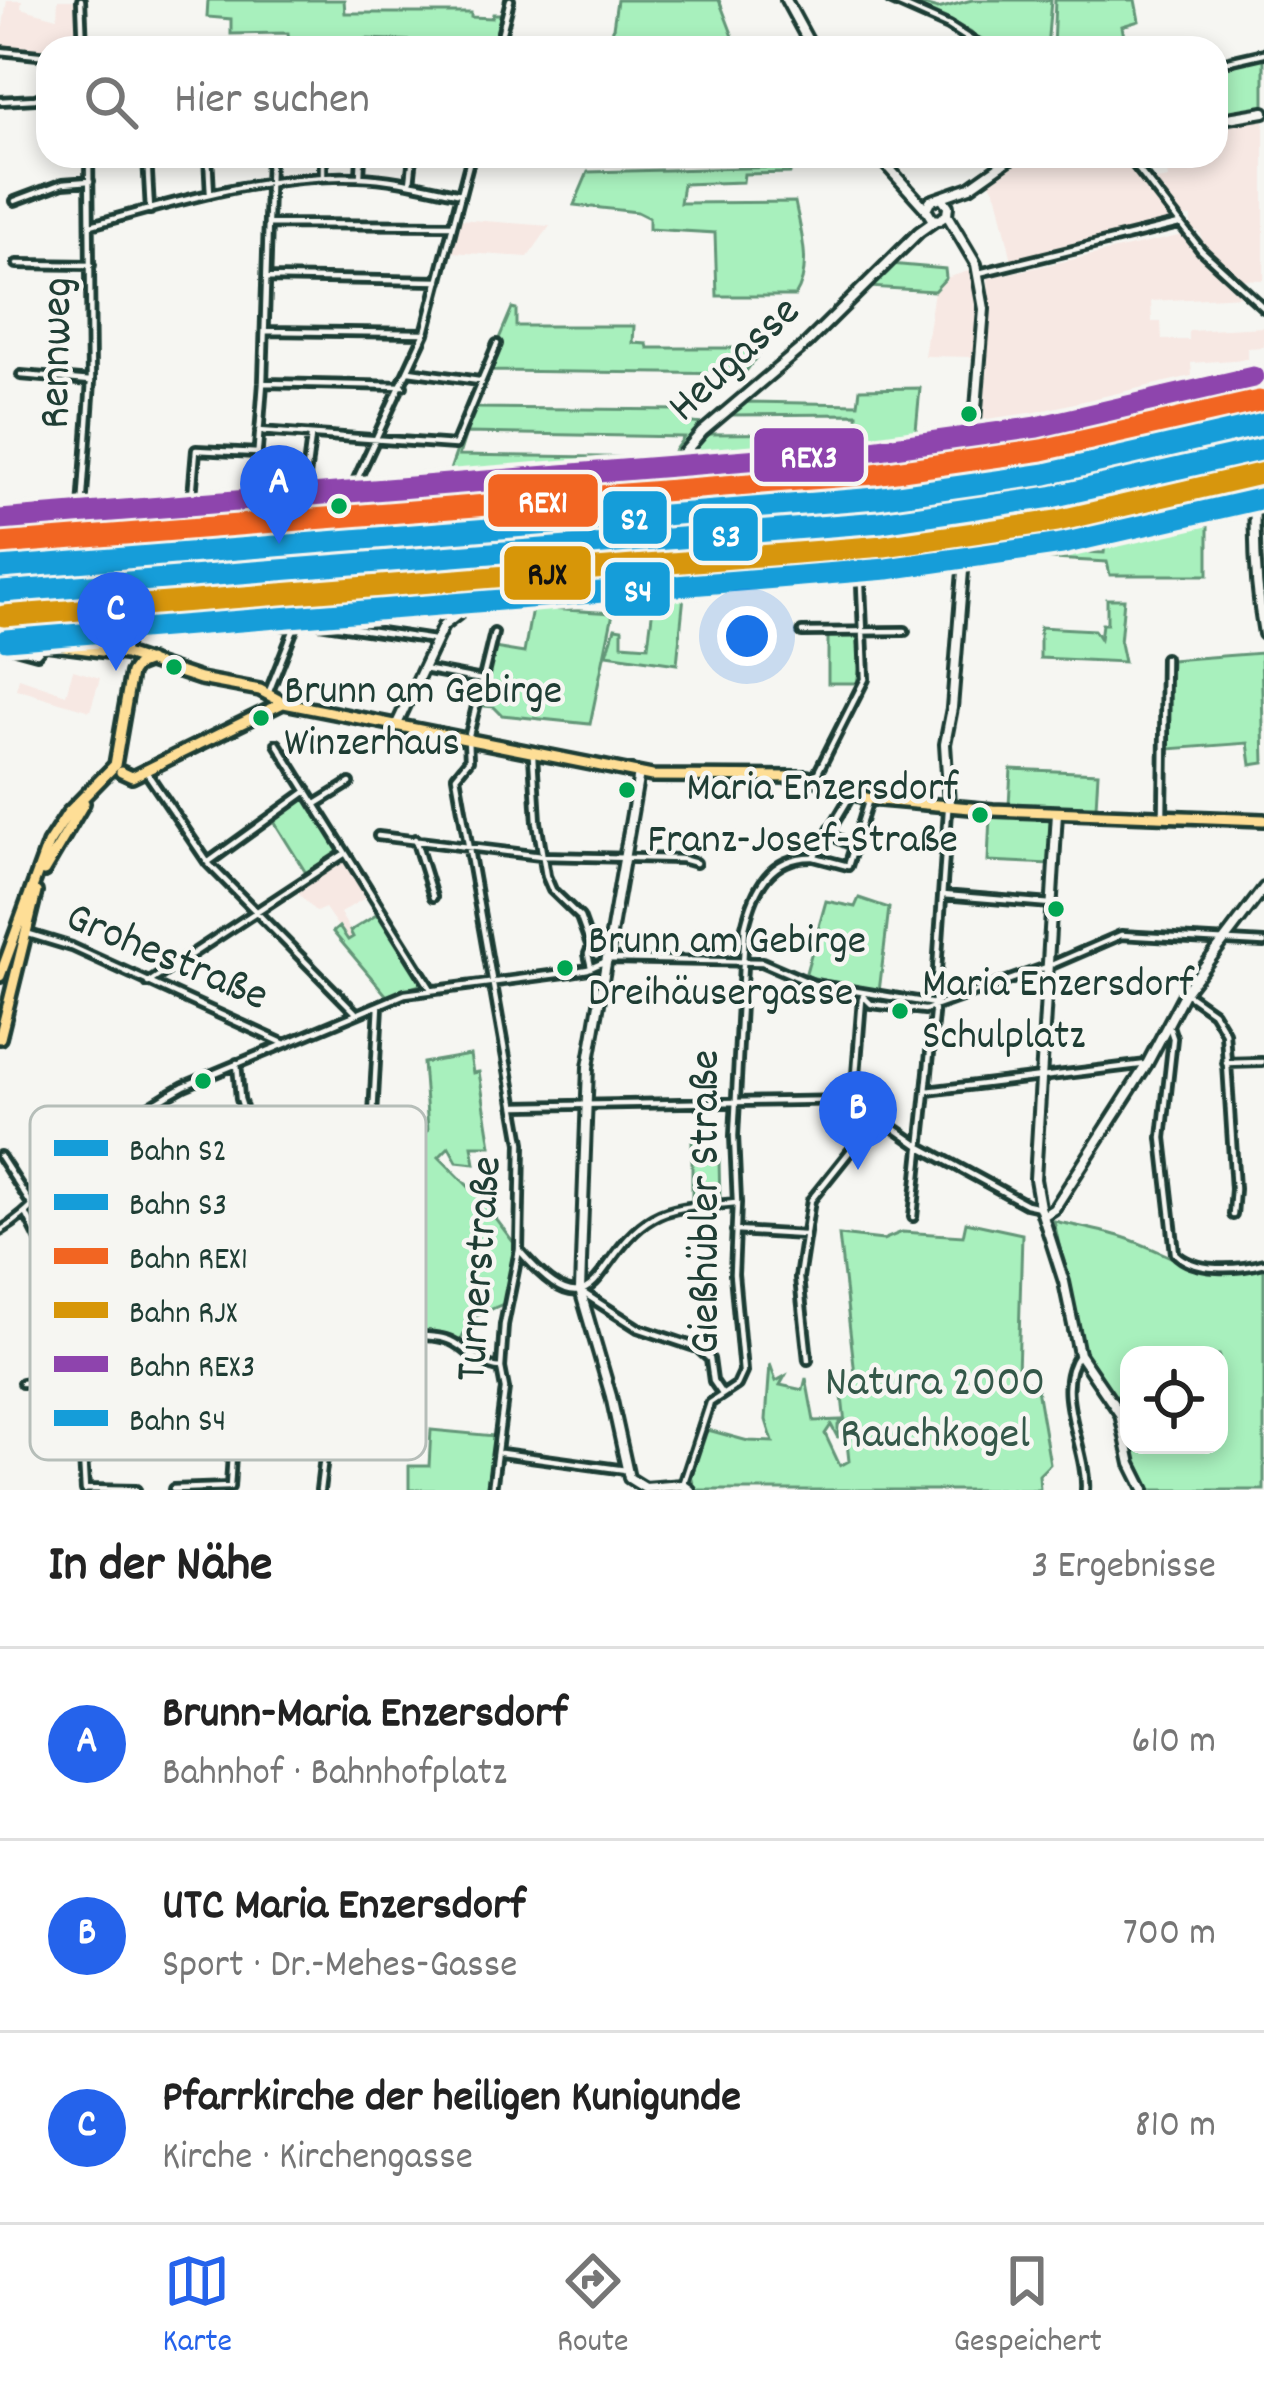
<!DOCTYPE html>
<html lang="de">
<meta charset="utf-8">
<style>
:root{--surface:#fff;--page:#f6f6f6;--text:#222;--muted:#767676;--line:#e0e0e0;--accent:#2563eb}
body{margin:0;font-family:Dekko,sans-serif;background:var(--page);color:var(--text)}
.controls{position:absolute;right:36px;bottom:36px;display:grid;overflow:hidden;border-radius:24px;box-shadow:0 6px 18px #0003}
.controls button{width:108px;height:108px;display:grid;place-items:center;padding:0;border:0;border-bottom:3px solid var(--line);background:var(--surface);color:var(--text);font:60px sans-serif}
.you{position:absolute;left:747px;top:636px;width:42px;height:42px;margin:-30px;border:9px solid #fff;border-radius:50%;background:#1a73e8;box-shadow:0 0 0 18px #1a73e833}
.badge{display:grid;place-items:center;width:78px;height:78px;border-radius:50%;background:var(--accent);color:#fff;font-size:39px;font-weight:700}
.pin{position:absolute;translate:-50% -99px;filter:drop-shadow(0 3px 6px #0008)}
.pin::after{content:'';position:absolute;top:63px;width:42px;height:36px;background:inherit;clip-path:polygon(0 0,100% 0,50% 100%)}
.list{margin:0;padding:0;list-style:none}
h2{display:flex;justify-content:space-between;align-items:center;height:156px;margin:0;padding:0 48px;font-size:51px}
h2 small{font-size:39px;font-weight:400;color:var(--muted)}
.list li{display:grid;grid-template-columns:78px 1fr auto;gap:36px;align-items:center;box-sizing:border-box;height:192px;padding:0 48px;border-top:3px solid var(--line)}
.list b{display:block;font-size:45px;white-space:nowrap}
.list p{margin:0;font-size:39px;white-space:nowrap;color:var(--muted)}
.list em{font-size:39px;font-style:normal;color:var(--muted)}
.icon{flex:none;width:66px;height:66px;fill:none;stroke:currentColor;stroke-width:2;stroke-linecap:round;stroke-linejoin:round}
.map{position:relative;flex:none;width:1264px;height:1490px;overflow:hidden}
.search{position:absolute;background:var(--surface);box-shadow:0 6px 18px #0003;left:36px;right:36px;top:36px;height:132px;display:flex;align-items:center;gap:30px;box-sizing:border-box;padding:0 42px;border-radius:36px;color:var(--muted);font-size:45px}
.sheet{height:732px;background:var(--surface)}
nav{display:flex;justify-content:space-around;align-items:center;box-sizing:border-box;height:168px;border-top:3px solid var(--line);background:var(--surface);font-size:33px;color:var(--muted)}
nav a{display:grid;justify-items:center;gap:6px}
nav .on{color:var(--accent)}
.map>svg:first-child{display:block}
.built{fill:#f7e8e3}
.green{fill:#a8f0bd;stroke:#649678;stroke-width:3;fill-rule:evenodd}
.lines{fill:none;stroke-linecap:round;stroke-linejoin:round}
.street-casing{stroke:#1f3d34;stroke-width:14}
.secondary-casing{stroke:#1f3d34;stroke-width:16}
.primary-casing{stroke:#1f3d34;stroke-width:18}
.street{stroke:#f6f6f2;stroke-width:4.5}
.secondary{stroke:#f6f6f2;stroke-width:8}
.primary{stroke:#fede96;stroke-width:9}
.rail{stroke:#1f3d34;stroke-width:3;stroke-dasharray:18 9;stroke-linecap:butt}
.rail-1-casing{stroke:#f6f6f2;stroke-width:30}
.rail-2-casing{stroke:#f6f6f2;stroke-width:30}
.rail-3-casing{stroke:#f6f6f2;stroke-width:30}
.rail-4-casing{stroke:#f6f6f2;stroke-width:30}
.rail-5-casing{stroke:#f6f6f2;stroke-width:30}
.rail-6-casing{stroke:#f6f6f2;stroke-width:30}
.rail-1{stroke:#159dd9;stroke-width:21}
.rail-2{stroke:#159dd9;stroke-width:21}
.rail-3{stroke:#f26522;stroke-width:21}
.rail-4{stroke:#d79608;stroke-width:21}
.rail-5{stroke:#8e44ad;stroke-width:21}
.rail-6{stroke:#159dd9;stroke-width:21}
.bus-dot{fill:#00a651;stroke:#f6f6f2;stroke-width:4.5}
.labels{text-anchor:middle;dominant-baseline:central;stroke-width:9;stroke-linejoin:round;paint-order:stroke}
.bus-label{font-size:42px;fill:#1f3d34;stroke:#f6f6f2;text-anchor:start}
.street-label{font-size:45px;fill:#1f3d34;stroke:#f6f6f2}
.park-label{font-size:45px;fill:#345849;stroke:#f6f6f2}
.key{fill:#f6f6f2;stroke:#b6beb9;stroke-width:3}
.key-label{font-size:33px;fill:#1f3d34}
.line-badge{stroke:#f6f6f2;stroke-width:4.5}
.badge-label{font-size:33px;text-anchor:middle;font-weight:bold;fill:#fff}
.pale-badge-label{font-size:33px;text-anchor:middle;font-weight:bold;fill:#111}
</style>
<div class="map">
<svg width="1264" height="1490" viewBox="0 0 1264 1490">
<rect width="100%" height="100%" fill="#f6f6f2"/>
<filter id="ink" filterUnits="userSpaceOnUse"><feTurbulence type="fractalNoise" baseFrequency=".00833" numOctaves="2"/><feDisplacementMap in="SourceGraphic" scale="24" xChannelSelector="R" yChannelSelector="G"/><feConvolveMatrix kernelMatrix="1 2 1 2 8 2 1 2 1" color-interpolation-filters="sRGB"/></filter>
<g filter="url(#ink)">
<path class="built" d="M 7,0 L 22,0 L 21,8 L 57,18 L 58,0 L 76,0 L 78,48 L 48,51 L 0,46 Z
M 1264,116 L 1264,280 L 1235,279 L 1202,248 L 1201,234 L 1191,228 L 1191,217 L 1178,217 L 1150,181 L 1168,178 L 1164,156 L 1216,156 L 1216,123 Z
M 1018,156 L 1123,156 L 1169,215 L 1168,221 L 1165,225 L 1012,261 L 997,195 L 988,179 Z
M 459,219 L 550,226 L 528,257 L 451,252 Z
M 1183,235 L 1243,296 L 1151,301 L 1152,322 L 1161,322 L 1162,340 L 1189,340 L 1189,331 L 1264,327 L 1264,347 L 1247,348 L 1247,359 L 1191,363 L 1192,376 L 1233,374 L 1234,379 L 1264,379 L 1262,411 L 1137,445 L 1016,466 L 974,469 L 981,379 L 991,325 L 988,278 Z
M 972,270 L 978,290 L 979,325 L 975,357 L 924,356 L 934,291 L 946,278 Z
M 73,670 L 100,678 L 90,711 L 16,689 L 19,678 L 66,694 Z
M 343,860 L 368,896 L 340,913 L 354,937 L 348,941 L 325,908 L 316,912 L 296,891 Z"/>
<path class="green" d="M 208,0 L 344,0 L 345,13 L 471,13 L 471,17 L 492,18 L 493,14 L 501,14 L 493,47 L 422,45 L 421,41 L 366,39 L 363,44 L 289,44 L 288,33 L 231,34 L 231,19 L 207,17 Z
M 617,0 L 719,0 L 734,39 L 611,42 Z
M 905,0 L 938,9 L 972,0 L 1051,0 L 1047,48 L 997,48 L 948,19 Z
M 1055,0 L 1135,0 L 1139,21 L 1122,26 L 1126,48 L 1053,48 Z
M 1264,56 L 1264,109 L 1216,117 L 1216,67 Z
M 789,167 L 790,173 L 744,174 L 743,182 L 683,184 L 680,203 L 795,202 C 801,233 813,268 795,296 L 717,296 L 715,233 L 649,229 L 649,218 L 637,212 L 574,205 L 588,172 Z
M 890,264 L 945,269 L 946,278 L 934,291 L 868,287 Z
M 512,308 L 516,309 L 516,326 L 634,326 L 633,343 L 647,344 L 648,348 L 763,348 L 744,374 L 487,371 L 475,408 L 684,410 L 684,422 L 702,424 L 654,476 L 456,471 L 447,492 L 558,495 L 559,481 L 594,481 L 593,501 L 625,502 L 622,506 L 515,515 L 614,509 L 613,514 L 412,527 L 413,521 L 343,525 L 354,499 L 434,516 L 481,381 ZM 466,433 L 683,437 L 684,437 L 669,458 L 459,455 Z
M 920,388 L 916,430 L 919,431 L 918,474 L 912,488 L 847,494 L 839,487 L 849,482 L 851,468 L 690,466 L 689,458 L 707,434 L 858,433 L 857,414 L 729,415 L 746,402 L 858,404 L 860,389 Z
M 1246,416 L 1247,421 L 1138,449 L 975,478 L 974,469 C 1067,462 1157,442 1246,416 Z
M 1255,436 L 1253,459 L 1202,462 L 1201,475 L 1080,477 Z
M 1201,486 L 1201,494 L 1153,495 L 1152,503 L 1024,504 L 1027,509 L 1165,510 L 1166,504 L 1171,504 L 1171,527 L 1208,525 L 1208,575 L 1110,575 L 1107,562 L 1035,558 L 1033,550 L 1104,553 L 1105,545 L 1032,543 L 1031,522 L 1018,504 L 983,501 L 982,495 L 1008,491 L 1009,495 L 1133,495 L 1134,487 Z
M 800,521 L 800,573 L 758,574 L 760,524 Z
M 608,526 L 551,542 L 509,569 L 503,538 L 382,547 L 376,560 L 340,561 L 337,567 L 329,558 L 343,546 L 378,542 Z
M 662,536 L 690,536 L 677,664 L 607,654 L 615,628 L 622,629 L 622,644 L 648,646 Z
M 183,562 L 178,607 L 139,594 L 142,564 Z
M 1107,599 L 1124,599 L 1120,643 L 1124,662 L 1040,658 L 1040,627 L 1094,630 L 1100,639 L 1102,624 L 1107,624 Z
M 532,608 L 613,613 L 590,724 L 502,715 L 494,707 L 483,706 L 494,648 L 524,653 Z
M 858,634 L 860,666 L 857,683 L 828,683 L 828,635 Z
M 1261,653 L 1264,763 L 1251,765 L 1248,743 L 1169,749 L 1171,660 Z
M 1011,769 L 1098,773 L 1096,807 L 1009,806 Z
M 305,797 L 340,851 L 306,873 L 273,820 Z
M 990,815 L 1048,818 L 1052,824 L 1050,864 L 988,861 Z
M 859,898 L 889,908 L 879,992 L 805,976 L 826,901 L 855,907 Z
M 378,914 L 423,984 L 387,996 L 333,932 L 339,927 L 348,940 L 353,937 L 350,931 Z
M 470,1055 L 473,1073 L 479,1072 L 491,1146 L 472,1146 L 475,1164 L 457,1162 L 449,1147 L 439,1157 L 481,1199 L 514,1243 L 509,1286 L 503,1304 L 472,1318 L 461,1339 L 415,1335 L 412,1325 L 388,1299 L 382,1269 L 403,1268 L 404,1261 L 396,1255 L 405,1254 L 405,1238 L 411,1227 L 407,1138 L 421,1141 L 428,1129 L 423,1063 Z
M 703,1134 L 704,1160 L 719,1160 L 720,1200 L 692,1203 L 692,1135 Z
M 1054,1221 C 1076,1226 1098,1230 1119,1236 C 1176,1253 1198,1284 1264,1266 L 1264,1490 L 1147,1490 L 1132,1461 L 1132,1445 L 1219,1445 L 1219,1355 L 1129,1355 L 1129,1420 L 1080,1346 Z
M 966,1222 L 1022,1234 L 1018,1375 L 1037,1389 L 1050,1464 L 1039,1475 L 1040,1490 L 698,1490 C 683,1476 696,1444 708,1430 L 748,1441 L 773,1442 L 766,1420 L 770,1364 L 776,1381 L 785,1376 L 780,1385 L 803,1390 L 806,1378 L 814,1421 L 843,1420 L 838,1425 L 838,1438 L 831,1425 L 825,1434 L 840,1466 L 849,1461 L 841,1387 L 856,1383 L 839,1235 L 883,1240 L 902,1232 L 963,1236 Z
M 431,1430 L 495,1436 L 491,1490 L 409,1490 L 409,1466 L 429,1466 Z"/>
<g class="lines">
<defs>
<path id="street" d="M 81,0 L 83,48
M 890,0 L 949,26 L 983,48
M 498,48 L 510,0
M 0,51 L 48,56
M 1216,64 L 1264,53
M 0,101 L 35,99 L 48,94
M 147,156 L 150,210
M 208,156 L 210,194
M 270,156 L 263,383 L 256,475 L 265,519 L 337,520
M 1128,156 L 1201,250 L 1264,308
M 323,177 L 323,156
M 360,177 L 361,156
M 410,183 L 413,156
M 15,201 L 63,183 L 90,181
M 268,224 L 453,225
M 91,225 C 177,202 268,173 359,177 C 393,178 427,187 461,194
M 17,264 L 91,265
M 979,273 L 1179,224
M 267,278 L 439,281
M 265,331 L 425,333
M 409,371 L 479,381
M 21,375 L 91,381
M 265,383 L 403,386
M 259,431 L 455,445 L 497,344
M 191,508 L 196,450 L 258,453
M 47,510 L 82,513
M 310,517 L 306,476 L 311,437
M 331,535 L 425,333 L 471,156
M 0,550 L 3,554
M 79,552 L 91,381 L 89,156
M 801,575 L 859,572
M 689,577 L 692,528 L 699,525 L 966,500
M 0,584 L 22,588 L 49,640
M 179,608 L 292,627
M 295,620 L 313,622
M 319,623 L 434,640
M 802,632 L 905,631
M 0,644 L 37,654 L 45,645
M 67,648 L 74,573 L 131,571 L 131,612 L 125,655
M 423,669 L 482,680
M 268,694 L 327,546
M 277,744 L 431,989
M 533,756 L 537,822 L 546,876 L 552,890 L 580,917 L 591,947 L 588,954 L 591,967
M 145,770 L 208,863 L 356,1013
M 815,778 L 865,679 L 858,514
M 316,804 L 350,783
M 1163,815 L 1165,658
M 830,835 L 852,845
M 378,836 L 541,856 L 682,859 L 696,863
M 415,839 L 433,897
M 814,857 L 848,866 L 868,802
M 210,861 L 307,791
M 943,895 L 1051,904
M 29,934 L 72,947 L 283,1043
M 148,983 L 344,854
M 1186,993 L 1213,1012 L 1225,1032 L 1235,1189 L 1233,1215
M 863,996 L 871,1004 L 925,1010 L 1049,966 L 1121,935 L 1264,943
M 862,999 L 854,1100 L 921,1147 L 1026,1204 L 1040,1207
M 1169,1026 L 1173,1038 L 1162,1138 L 1175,1253 C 1194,1273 1238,1270 1264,1263
M 237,1063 L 240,1099 L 285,1237 L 324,1323 L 326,1441 L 320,1490
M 1226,1063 L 1262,1062
M 927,1091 L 1147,1064
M 517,1106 L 854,1100
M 0,1156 L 33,1207
M 42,1198 C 108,1211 114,1228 156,1276
M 79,1205 L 125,1157 L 171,1140 L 252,1132
M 27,1215 L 60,1280 L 76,1334 L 85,1490
M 913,1217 L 934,1014 L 948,810
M 0,1231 C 26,1216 41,1196 64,1176 C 101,1142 139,1110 184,1086 L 405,994 L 565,973 L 588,969 L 611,959 L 762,962 L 813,984 L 935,1004
M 735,1231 L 804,1235
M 126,1241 L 196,1204
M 519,1250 C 600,1345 593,1252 653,1218 C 677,1204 709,1206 737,1203
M 371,1273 L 370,1171 L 379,1005
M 585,1294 L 638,1328 L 698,1348 L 710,1359 L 713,1381 L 722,1394
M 69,1304 L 156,1276 L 209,1274 L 251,1251 L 311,1226 L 370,1224
M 325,1324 L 349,1345 L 383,1417 L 326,1441
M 325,1345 C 349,1340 430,1330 451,1341 C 470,1350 477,1366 501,1368
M 1079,1354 C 1051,1391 1088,1449 1085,1490
M 808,1360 L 799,1278 L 811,1200 L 855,1145 L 857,1104
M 110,1376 L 114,1412
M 149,1378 L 164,1424
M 22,1383 L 80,1377 L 213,1375 L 236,1354 L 324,1352
M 383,1417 L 418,1419
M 501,1453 L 626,1470
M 683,1485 L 710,1403 L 737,1385 L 743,1372 L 734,1274 L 737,1203 L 734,1136 L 745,927 C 754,889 770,856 814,857 L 851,795
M 85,1489 L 136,1490
M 173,1489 L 230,1487 L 232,1455 L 213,1375
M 492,1490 L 505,1389 L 501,1368 L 504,1325 L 519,1250 L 521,1143 L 456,776 L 469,760 L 468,739 L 494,633"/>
<path id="secondary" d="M 786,0 L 812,48
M 1216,120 L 1264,112
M 878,156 L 925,208
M 943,199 L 948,206 L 947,215 L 939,220 L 932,219 L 926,209 L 930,201 L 970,187 L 1014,156
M 947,215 L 976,264 L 984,309 L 952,708 L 945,744 L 949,804
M 1264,422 C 1250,481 1253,574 1264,634
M 397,724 L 443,626 L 507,576 L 552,546 L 621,526 L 632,502 L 661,479 L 702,432 L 806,344 L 919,232 L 936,220
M 639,773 L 588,1067 L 580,1290 L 611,1396 L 629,1478 L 645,1488 L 683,1485 L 690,1490
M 1057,813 L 1035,1179 L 1040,1207 L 1064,1282 L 1079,1354 L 1120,1414 L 1131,1464 L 1144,1490
M 1043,1216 L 1054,1209 L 1147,1064 L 1185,992 L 1264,888"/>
<path id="primary" d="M 0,638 L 125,654 L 200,679 L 260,690 L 284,703 L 652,776 L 807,777 L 869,799 L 993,810 L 1264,820
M 121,772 L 132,777 L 283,703
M 44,871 L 84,803
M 0,976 L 48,844 L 68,813 L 115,765 L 131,673 L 136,666 L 149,661
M 0,1038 L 36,892"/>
</defs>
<use href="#street" class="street-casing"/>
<use href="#secondary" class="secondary-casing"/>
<use href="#primary" class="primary-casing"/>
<use href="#street" class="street"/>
<use href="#secondary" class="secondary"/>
<use href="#primary" class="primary"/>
<path class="rail" d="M 0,575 L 2,575"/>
<defs>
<path id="rail-1" d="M 0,568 L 877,498 L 1046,474 L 1264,424"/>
<path id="rail-2" d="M 2,592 L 880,522 L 1051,497 L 1264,449"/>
<path id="rail-3" d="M 0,544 L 874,474 L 1042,450 L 1259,401"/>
<path id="rail-4" d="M 4,616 L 884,546 L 1057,521 L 1264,473"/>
<path id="rail-5" d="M 0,520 L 872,450 L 1037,427 L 1253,377"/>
<path id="rail-6" d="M 6,640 L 887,569 L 1062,544 L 1264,498"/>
</defs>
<use href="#rail-1" class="rail-1-casing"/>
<use href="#rail-2" class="rail-2-casing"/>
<use href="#rail-3" class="rail-3-casing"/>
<use href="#rail-4" class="rail-4-casing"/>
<use href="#rail-5" class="rail-5-casing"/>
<use href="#rail-6" class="rail-6-casing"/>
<use href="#rail-1" class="rail-1"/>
<use href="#rail-2" class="rail-2"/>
<use href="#rail-3" class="rail-3"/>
<use href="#rail-4" class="rail-4"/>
<use href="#rail-5" class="rail-5"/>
<use href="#rail-6" class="rail-6"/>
</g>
</g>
<g class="bus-dot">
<circle cx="969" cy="414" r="10"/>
<circle cx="339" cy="506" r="10"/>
<circle cx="174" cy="667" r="10"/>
<circle cx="261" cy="718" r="10"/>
<circle cx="627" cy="790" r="10"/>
<circle cx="980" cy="815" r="10"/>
<circle cx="1056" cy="909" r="10"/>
<circle cx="565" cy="968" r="10"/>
<circle cx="900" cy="1011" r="10"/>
<circle cx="203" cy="1081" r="10"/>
</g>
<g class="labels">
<g class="bus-label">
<text x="284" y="694">Brunn am Gebirge<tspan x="284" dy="52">Winzerhaus</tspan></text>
<text x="958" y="791" text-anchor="end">Maria Enzersdorf<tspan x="958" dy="52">Franz-Josef-Straße</tspan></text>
<text x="588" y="944">Brunn am Gebirge<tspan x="588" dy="52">Dreihäusergasse</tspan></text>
<text x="922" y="987">Maria Enzersdorf<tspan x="922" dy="52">Schulplatz</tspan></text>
</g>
<g class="street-label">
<text transform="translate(59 353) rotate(-89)">Rennweg</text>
<text transform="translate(736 361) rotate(-43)">Heugasse</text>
<text transform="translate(166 959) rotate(23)">Grohestraße</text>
<text transform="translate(708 1202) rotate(-90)">Gießhübler Straße</text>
<text transform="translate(482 1269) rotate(-86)">Turnerstraße</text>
</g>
<g class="park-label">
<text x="935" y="1385">Natura 2000<tspan x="935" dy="52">Rauchkogel</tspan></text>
</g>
</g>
<rect x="30" y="1106" width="396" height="354" rx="18" class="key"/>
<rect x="54" y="1140" width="54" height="16" fill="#159dd9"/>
<rect x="54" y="1194" width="54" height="16" fill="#159dd9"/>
<rect x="54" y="1248" width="54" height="16" fill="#f26522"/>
<rect x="54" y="1302" width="54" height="16" fill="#d79608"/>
<rect x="54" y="1356" width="54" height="16" fill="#8e44ad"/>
<rect x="54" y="1410" width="54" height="16" fill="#159dd9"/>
<g class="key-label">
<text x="129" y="1160">Bahn S2</text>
<text x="129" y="1214">Bahn S3</text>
<text x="129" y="1268">Bahn REX1</text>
<text x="129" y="1322">Bahn RJX</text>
<text x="129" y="1376">Bahn REX3</text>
<text x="129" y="1430">Bahn S4</text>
</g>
<g class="line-badge">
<rect x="752" y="426" width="114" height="58" rx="12" fill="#8e44ad"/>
<rect x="486" y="472" width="114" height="57" rx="12" fill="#f26522"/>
<rect x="601" y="489" width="68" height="57" rx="12" fill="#159dd9"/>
<rect x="691" y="506" width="69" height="57" rx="12" fill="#159dd9"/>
<rect x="502" y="544" width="91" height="58" rx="12" fill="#d79608"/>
<rect x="603" y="560" width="69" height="58" rx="12" fill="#159dd9"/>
</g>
<g class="badge-label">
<text x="809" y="467">REX3</text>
<text x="543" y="512">REX1</text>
<text x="635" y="529">S2</text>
<text x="726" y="546">S3</text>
<text x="638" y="601">S4</text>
</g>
<g class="pale-badge-label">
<text x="547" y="584">RJX</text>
</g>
</svg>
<div class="controls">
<button><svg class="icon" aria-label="locate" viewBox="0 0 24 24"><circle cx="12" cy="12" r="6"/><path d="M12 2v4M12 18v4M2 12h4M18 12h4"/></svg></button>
</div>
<div class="you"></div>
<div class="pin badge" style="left:279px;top:544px">A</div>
<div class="pin badge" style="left:858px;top:1170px">B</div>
<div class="pin badge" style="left:116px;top:671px">C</div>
<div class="search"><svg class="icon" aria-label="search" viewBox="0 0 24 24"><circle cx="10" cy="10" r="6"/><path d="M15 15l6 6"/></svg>Hier suchen</div>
</div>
<section class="sheet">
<h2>In der Nähe<small>3 Ergebnisse</small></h2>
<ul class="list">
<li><span class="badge">A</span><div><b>Brunn-Maria Enzersdorf</b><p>Bahnhof · Bahnhofplatz</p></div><em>610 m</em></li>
<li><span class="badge">B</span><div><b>UTC Maria Enzersdorf</b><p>Sport · Dr.-Mehes-Gasse</p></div><em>700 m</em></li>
<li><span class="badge">C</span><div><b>Pfarrkirche der heiligen Kunigunde</b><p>Kirche · Kirchengasse</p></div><em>810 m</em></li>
</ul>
</section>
<nav>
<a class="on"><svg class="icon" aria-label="map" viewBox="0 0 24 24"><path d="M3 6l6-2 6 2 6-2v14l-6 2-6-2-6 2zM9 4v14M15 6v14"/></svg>Karte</a>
<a><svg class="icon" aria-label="directions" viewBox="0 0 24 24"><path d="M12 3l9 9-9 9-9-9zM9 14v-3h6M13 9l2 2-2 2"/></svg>Route</a>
<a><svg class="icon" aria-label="saved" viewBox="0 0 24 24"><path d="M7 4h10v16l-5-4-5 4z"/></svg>Gespeichert</a>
</nav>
